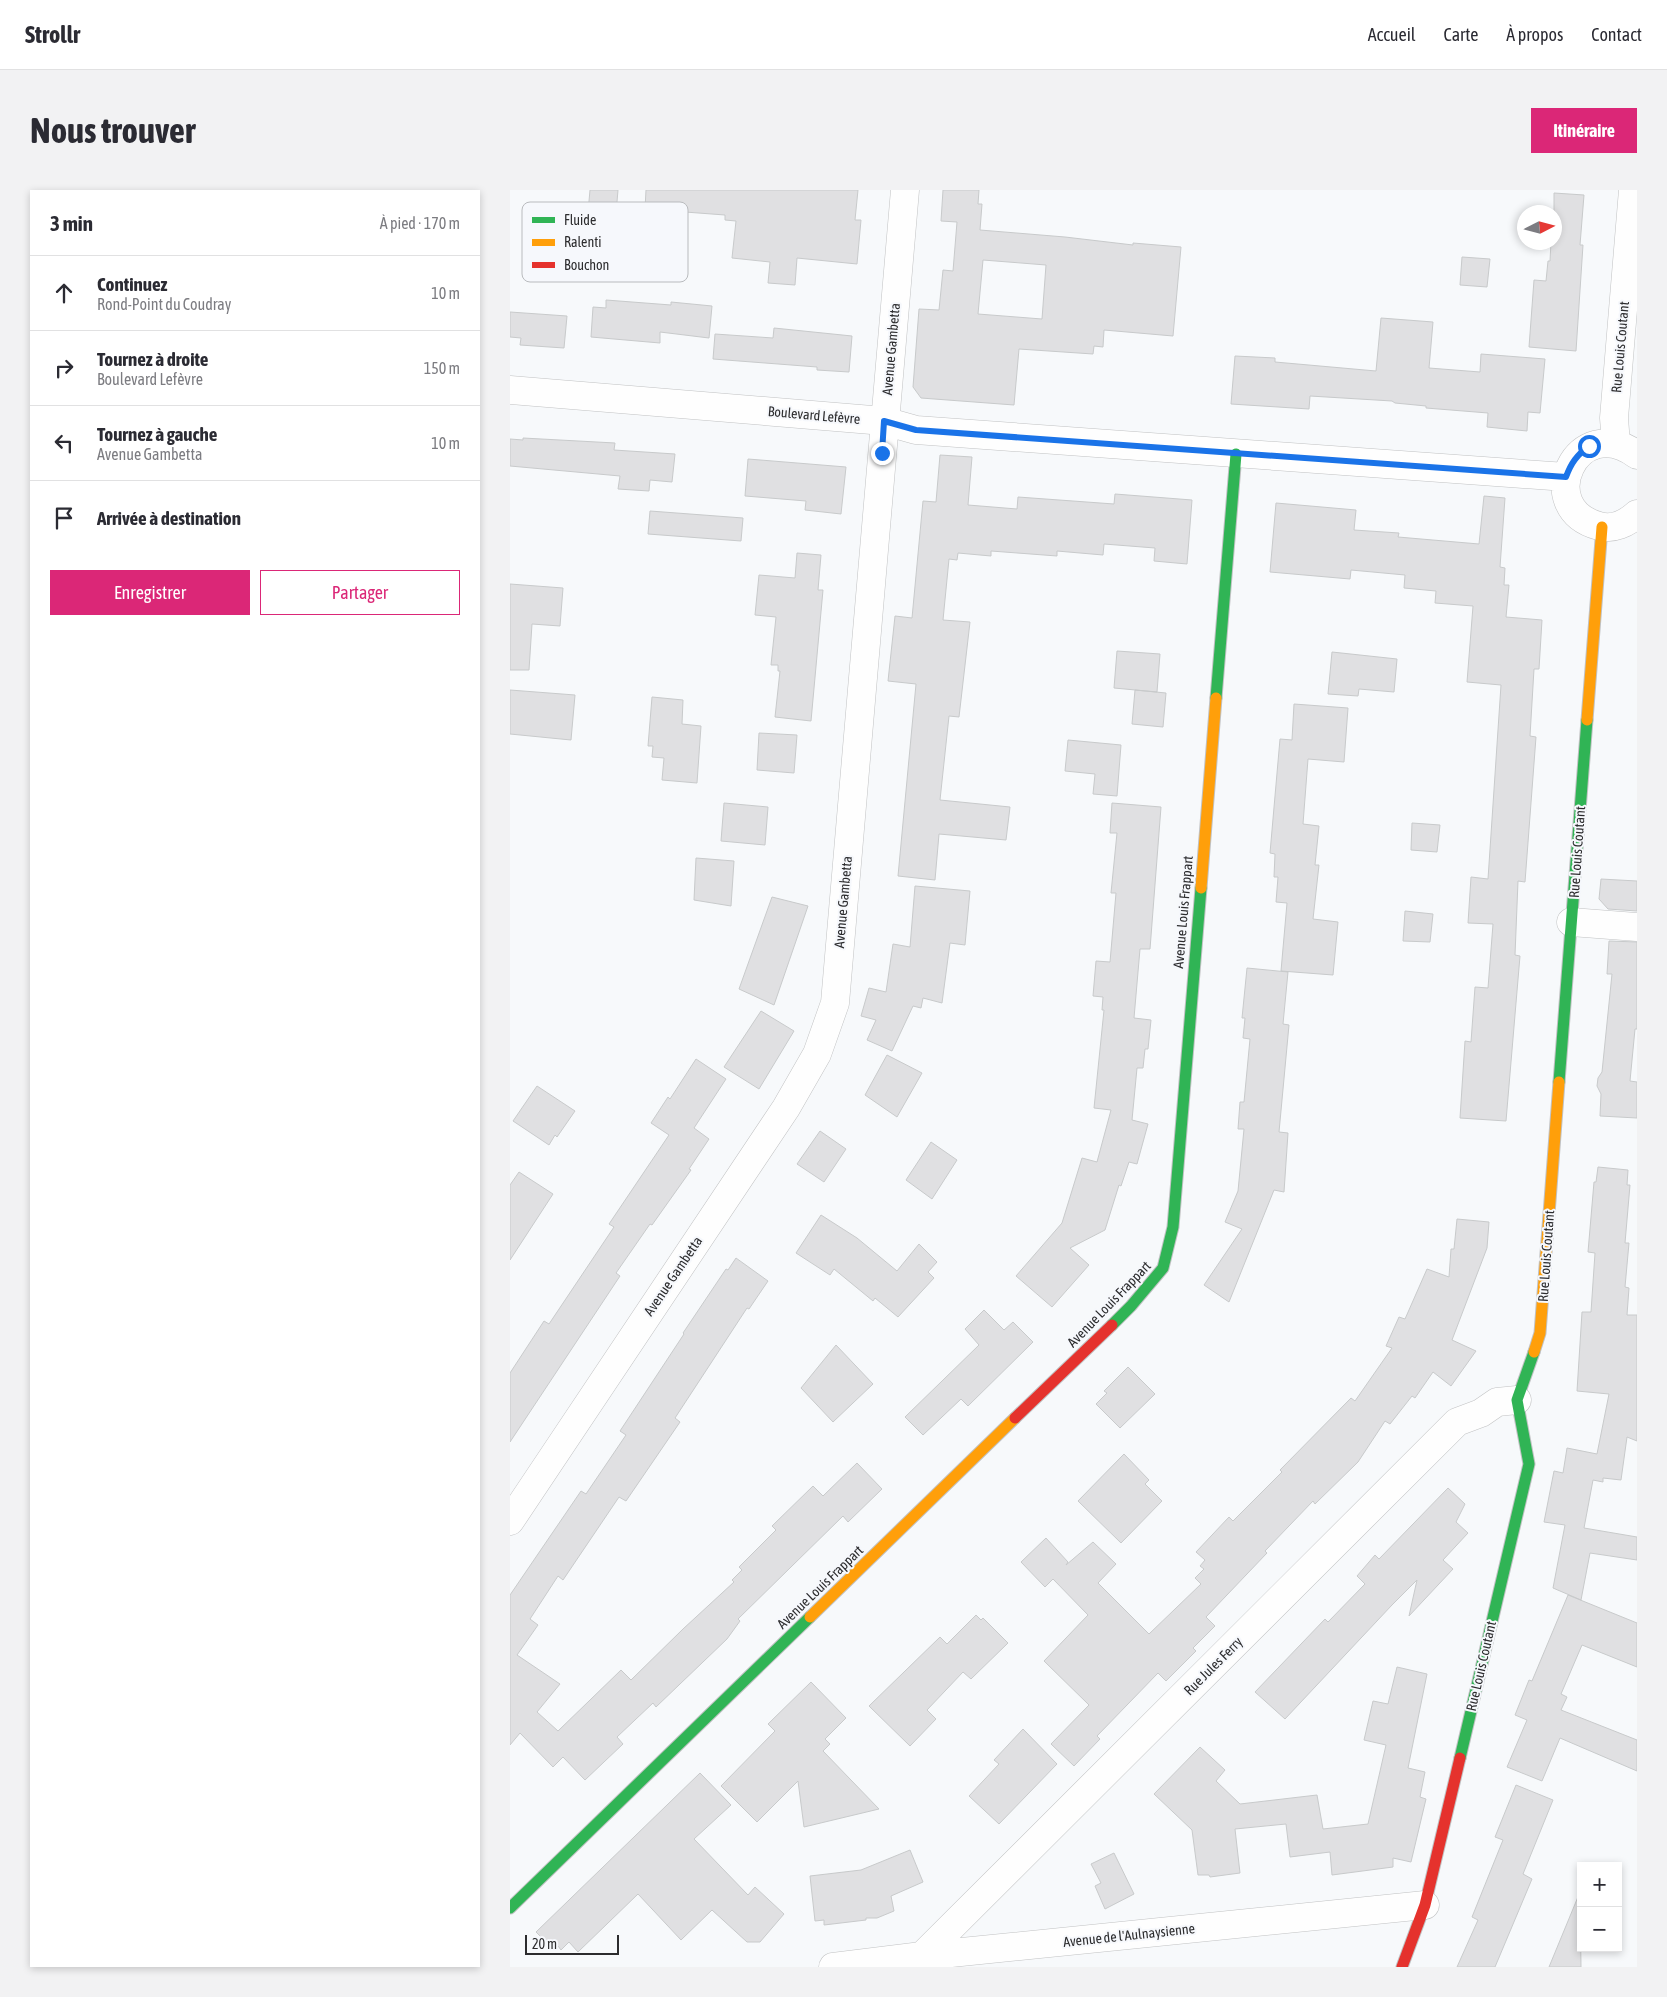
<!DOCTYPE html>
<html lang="fr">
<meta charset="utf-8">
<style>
:root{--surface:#fff;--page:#f2f2f3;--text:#2b2b33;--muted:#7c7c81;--line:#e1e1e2;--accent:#db2777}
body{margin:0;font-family:"Asap Condensed",sans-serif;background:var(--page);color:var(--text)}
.controls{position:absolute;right:15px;bottom:15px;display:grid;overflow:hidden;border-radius:0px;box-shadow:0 2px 8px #0003}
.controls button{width:45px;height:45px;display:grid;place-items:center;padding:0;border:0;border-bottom:1px solid var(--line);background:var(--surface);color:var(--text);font:25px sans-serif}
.compass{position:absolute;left:1007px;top:15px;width:45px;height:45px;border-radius:50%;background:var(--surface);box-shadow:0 2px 8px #0003;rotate:84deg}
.scale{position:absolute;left:15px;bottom:12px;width:94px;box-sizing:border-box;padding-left:5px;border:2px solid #2c2c2e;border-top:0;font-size:14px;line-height:18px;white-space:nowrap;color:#2c2c2e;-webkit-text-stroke:4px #f6f8fc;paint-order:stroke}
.stop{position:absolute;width:15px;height:15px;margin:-11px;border:4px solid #1a73e8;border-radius:50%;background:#fff}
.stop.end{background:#1a73e8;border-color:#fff;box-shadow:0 1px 5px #0008}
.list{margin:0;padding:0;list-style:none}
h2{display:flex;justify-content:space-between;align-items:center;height:65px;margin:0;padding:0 20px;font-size:21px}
h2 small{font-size:16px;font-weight:400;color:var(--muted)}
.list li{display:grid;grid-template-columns:32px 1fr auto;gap:15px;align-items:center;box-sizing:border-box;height:75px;padding:0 20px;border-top:1px solid var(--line)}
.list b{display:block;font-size:19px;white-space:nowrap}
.list p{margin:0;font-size:16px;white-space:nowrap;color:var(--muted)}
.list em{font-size:16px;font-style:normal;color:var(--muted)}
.actions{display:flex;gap:10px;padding:15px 20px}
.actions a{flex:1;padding:11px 0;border:1px solid var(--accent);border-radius:0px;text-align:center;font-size:18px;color:var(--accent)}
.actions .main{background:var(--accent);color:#fff}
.icon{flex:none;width:28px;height:28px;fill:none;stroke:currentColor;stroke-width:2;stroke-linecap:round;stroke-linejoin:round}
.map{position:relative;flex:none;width:1127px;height:1777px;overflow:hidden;border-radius:0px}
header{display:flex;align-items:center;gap:30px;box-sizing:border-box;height:70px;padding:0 25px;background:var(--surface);border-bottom:1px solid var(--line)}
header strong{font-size:24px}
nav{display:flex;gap:28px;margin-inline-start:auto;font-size:18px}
.intro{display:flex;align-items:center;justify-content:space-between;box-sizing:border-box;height:120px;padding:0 30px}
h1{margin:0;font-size:35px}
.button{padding:12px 22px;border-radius:0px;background:var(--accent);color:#fff;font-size:18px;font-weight:700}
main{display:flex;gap:30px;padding:0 30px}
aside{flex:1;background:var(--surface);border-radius:0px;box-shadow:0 2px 8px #0003}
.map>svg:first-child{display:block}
.building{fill:#e0e0e2;stroke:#c8cacb;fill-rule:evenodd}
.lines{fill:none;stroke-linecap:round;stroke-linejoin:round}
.street-casing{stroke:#c1c2c3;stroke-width:29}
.fast-casing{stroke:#c1c2c3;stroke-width:13}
.slow-casing{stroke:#c1c2c3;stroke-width:13}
.jam-casing{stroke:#c1c2c3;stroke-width:13}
.street{stroke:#fefefe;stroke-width:28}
.fast{stroke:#30b455;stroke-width:11}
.slow{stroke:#ff9f0a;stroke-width:11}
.jam{stroke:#e5322d;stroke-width:11}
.route{stroke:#1a73e8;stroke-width:6}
.labels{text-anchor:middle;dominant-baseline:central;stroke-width:4;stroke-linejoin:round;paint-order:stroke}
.street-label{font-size:14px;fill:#2c2c2e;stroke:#f6f8fc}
.key{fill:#f6f8fc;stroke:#b9bbbe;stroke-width:1}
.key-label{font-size:14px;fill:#2c2c2e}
</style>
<header>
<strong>Strollr</strong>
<nav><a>Accueil</a><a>Carte</a><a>À propos</a><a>Contact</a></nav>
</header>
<div class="intro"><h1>Nous trouver</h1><a class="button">Itinéraire</a></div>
<main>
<aside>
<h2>3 min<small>À pied · 170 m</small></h2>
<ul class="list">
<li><svg class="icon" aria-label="ahead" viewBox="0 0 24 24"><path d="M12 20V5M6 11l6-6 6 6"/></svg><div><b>Continuez</b><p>Rond-Point du Coudray</p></div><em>10 m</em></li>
<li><svg class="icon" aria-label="right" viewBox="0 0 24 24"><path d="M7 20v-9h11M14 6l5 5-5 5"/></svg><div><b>Tournez à droite</b><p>Boulevard Lefèvre</p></div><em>150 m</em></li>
<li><svg class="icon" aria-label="left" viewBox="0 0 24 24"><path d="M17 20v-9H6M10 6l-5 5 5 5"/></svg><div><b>Tournez à gauche</b><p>Avenue Gambetta</p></div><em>10 m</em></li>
<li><svg class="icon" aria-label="arrive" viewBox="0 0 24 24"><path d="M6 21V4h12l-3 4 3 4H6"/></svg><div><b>Arrivée à destination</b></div></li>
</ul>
<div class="actions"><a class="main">Enregistrer</a><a>Partager</a></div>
</aside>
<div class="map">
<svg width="1127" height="1777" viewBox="0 0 1127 1777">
<rect width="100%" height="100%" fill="#f7f9fb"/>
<path class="building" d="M 80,0 L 108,0 L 105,35 L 77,33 Z
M 136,0 L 348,0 L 345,30 L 351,30 L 347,74 L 287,68 L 285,95 L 258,93 L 260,72 L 222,68 L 226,31 L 215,30 L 215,25 L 135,19 Z
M 433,0 L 469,0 L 468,14 L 472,14 L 470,40 L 555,47 L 623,55 L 623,53 L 671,57 L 663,146 L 594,140 L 593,157 L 584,156 L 583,164 L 509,159 L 504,215 L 411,208 L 403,197 L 409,119 L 429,120 L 433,80 L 443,81 L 447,32 L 431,31 ZM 473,70 L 536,75 L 532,129 L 468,124 Z
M 1044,3 L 1074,5 L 1070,55 L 1073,55 L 1066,161 L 1019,157 L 1024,90 L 1036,91 L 1038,71 L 1040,71 L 1041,52 L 1044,52 Z
M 952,67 L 980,69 L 977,97 L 950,95 Z
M 96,110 L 161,115 L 161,112 L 202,116 L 199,148 L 150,142 L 150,153 L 81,147 L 83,117 L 96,118 Z
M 0,122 L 57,126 L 54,158 L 10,155 L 11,148 L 0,147 Z
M 871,128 L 923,132 L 919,178 L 970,182 L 971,164 L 1035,169 L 1030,223 L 1018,222 L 1017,241 L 977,237 L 978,223 L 916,218 L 916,216 L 885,213 L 882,211 L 800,206 L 799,219 L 721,214 L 725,166 L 765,168 L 765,172 L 866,181 Z
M 264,138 L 342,146 L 339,182 L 307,180 L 307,177 L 203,169 L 205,144 L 263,148 Z
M 13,248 L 105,253 L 104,260 L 165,264 L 162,292 L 140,290 L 139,301 L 108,299 L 110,286 L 0,276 L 0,249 L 13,250 Z
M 430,265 L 462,267 L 458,315 L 507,319 L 508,307 L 604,314 L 605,304 L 682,310 L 677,374 L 644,371 L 645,358 L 594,354 L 593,365 L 547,361 L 547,366 L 481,361 L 481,366 L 448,363 L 447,370 L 439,369 L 433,430 L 460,432 L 449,527 L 439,526 L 430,610 L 500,617 L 496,650 L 429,644 L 425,690 L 388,686 L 406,494 L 378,491 L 385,426 L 402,428 L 413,311 L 426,312 Z
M 238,269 L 336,277 L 331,324 L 295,320 L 296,311 L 235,306 Z
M 974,306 L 995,308 L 990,377 L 995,378 L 994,395 L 999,395 L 996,427 L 1032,430 L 1029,479 L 1024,479 L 1020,546 L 1026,547 L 1015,692 L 1008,691 L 1005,765 L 1010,766 L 996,931 L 950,928 L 955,851 L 961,852 L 965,797 L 978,798 L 983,734 L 958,733 L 961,687 L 978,689 L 991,495 L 957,492 L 963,416 L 925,413 L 926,401 L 894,398 L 895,385 L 841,380 L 840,389 L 760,382 L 766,313 L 846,320 L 844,340 L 889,343 L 888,347 L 969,354 Z
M 140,321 L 233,328 L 231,351 L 138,344 Z
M 287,363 L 311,365 L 308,400 L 313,400 L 301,531 L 265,527 L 270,481 L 268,481 L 268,475 L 261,475 L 266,427 L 245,425 L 249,385 L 285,388 Z
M 0,394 L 53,398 L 50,436 L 22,434 L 19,480 L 0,480 Z
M 607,461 L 650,464 L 647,502 L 604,498 Z
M 822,462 L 887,469 L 884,502 L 849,499 L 848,506 L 818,504 Z
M 0,500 L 65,505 L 61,550 L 0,544 Z
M 625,500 L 656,503 L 653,537 L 622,534 Z
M 142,507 L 173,510 L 172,534 L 191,536 L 187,593 L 152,590 L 154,568 L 142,567 L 143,556 L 138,556 Z
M 784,514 L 838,518 L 834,572 L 798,569 L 793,634 L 809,636 L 805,675 L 809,675 L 803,729 L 828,732 L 823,785 L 771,781 L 777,713 L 766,712 L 768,687 L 764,687 L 765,664 L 760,663 L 770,549 L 782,550 Z
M 249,543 L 287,545 L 284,583 L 247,580 Z
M 558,550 L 611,555 L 607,606 L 583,604 L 585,584 L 555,581 Z
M 214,613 L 258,617 L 255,655 L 211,651 Z
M 602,613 L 651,617 L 640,759 L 630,759 L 624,828 L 641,830 L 638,859 L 635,859 L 633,878 L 627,878 L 622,930 L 638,934 L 627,974 L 619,972 L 611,996 L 609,995 L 595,1040 L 560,1058 L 579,1075 L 542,1117 L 506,1086 L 552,1033 L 572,968 L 587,972 L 601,920 L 584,918 L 594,820 L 592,820 L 593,807 L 583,806 L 586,771 L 600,772 L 606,703 L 601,703 L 607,643 L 600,643 Z
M 902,633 L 930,635 L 927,662 L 901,660 Z
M 186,668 L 224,671 L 221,716 L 184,710 Z
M 1091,689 L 1127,691 L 1127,721 L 1098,719 L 1089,709 Z
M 405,696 L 460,701 L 455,755 L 440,753 L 432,813 L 413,808 L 411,818 L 403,816 L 382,861 L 357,850 L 366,830 L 351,826 L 359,798 L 376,802 L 383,754 L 400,757 Z
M 262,707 L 298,716 L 264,815 L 229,799 Z
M 895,721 L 923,724 L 920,752 L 893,751 Z
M 1099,751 L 1127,752 L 1127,839 L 1125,839 L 1120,891 L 1127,892 L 1127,928 L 1090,926 L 1091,904 L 1087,896 L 1088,888 L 1092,882 L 1102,784 L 1097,784 Z
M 737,778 L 778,782 L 773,834 L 779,835 L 769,942 L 778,943 L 774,1002 L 764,1000 L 719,1112 L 694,1095 L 732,1039 L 715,1032 L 728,1001 L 734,939 L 728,939 L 730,912 L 734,912 L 740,849 L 733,848 L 735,828 L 732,828 Z
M 251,821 L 284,841 L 249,899 L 214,877 Z
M 377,865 L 412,883 L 387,927 L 355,905 Z
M 186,869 L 216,889 L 184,938 L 199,949 L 179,979 L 181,980 L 142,1035 L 140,1034 L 106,1083 L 110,1086 L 0,1252 L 0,1183 L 34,1131 L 39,1134 L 104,1037 L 99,1034 L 159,945 L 141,933 L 158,907 L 160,909 Z
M 27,896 L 65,921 L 47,947 L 45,945 L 39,955 L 3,931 Z
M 310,941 L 336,959 L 314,992 L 287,974 Z
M 421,952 L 447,970 L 422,1009 L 396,990 Z
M 1088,977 L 1118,980 L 1117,995 L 1120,995 L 1115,1053 L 1119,1053 L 1115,1097 L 1119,1098 L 1117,1125 L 1127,1125 L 1127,1251 L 1117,1247 L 1111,1290 L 1093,1288 L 1093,1292 L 1083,1290 L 1074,1338 L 1127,1347 L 1127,1370 L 1080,1363 L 1071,1410 L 1043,1398 L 1055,1335 L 1034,1332 L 1044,1281 L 1053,1283 L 1057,1258 L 1087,1264 L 1099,1204 L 1067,1201 L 1072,1122 L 1081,1122 L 1085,1063 L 1078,1062 L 1084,992 L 1086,992 Z
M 9,982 L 43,1004 L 0,1070 L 0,995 Z
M 311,1025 L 347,1048 L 387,1081 L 409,1054 L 427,1072 L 418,1082 L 424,1088 L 388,1127 L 365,1108 L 363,1111 L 324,1079 L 320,1085 L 286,1063 Z
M 947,1029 L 979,1032 L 977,1058 L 942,1150 L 966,1161 L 941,1196 L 923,1182 L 905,1208 L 902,1206 L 880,1234 L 875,1231 L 848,1272 L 805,1314 L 803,1311 L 755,1361 L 757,1363 L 696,1427 L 705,1436 L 683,1458 L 686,1461 L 656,1491 L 648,1483 L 587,1546 L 590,1549 L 564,1576 L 541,1554 L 579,1515 L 534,1471 L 578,1425 L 543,1389 L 535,1397 L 511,1372 L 536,1348 L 558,1372 L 556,1375 L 583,1352 L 606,1374 L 588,1393 L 639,1444 L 691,1394 L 685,1388 L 694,1379 L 690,1376 L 695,1370 L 686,1362 L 719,1327 L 723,1331 L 772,1282 L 770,1280 L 841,1208 L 845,1211 L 882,1158 L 876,1156 L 889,1127 L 895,1129 L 917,1079 L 939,1087 L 941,1059 L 944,1059 Z
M 226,1068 L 258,1091 L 239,1119 L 237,1118 L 165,1228 L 170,1232 L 116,1311 L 109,1307 L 53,1390 L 48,1386 L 20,1429 L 28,1435 L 7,1465 L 50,1494 L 27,1522 L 48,1541 L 111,1480 L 121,1490 L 173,1439 L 224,1392 L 222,1390 L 232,1380 L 229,1377 L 266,1340 L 262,1336 L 303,1296 L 313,1306 L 347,1273 L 372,1299 L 338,1332 L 333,1326 L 228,1429 L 230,1431 L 217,1449 L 146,1517 L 143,1513 L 107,1547 L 113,1554 L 75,1590 L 53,1567 L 43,1577 L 10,1543 L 0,1555 L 0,1405 L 71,1301 L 76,1304 L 116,1245 L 110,1241 L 174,1144 L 173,1143 L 216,1079 L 218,1080 Z
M 474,1120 L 494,1140 L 503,1132 L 523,1152 L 458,1216 L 451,1209 L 413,1245 L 395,1227 L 469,1155 L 455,1139 Z
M 326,1155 L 363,1194 L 323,1232 L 291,1198 Z
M 618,1177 L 645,1204 L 610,1238 L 586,1214 L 597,1203 L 594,1201 Z
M 614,1264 L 639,1290 L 635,1294 L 652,1311 L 611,1353 L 568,1311 Z
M 938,1298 L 955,1314 L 946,1332 L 958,1343 L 933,1370 L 943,1379 L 899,1426 L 907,1390 L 882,1415 L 775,1529 L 745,1502 L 815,1429 L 818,1432 L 855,1394 L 847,1386 L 865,1365 L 869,1369 Z
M 1058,1405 L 1127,1433 L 1127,1477 L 1072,1455 L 1051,1504 L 1057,1507 L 1051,1520 L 1127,1550 L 1127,1581 L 1050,1548 L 1032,1591 L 997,1577 L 1017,1530 L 1005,1525 L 1019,1490 L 1022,1491 Z
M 466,1425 L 471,1430 L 473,1428 L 498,1453 L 461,1489 L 453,1482 L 417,1520 L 426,1529 L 400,1556 L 359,1516 L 430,1447 L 437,1454 Z
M 887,1477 L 917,1484 L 898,1578 L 915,1582 L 910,1607 L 916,1609 L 901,1672 L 883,1668 L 883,1677 L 822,1685 L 820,1662 L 780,1667 L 776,1634 L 725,1639 L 730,1683 L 700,1687 L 699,1685 L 688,1685 L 682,1640 L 644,1604 L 690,1557 L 715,1580 L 706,1591 L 730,1614 L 807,1605 L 813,1639 L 858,1634 L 876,1555 L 854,1550 L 863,1511 L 878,1514 Z
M 301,1492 L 336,1528 L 315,1549 L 320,1554 L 313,1561 L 369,1619 L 294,1637 L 288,1591 L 247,1632 L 211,1596 L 265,1541 L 258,1534 Z
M 513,1539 L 547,1574 L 489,1634 L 459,1606 L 489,1574 L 484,1570 Z
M 190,1583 L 221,1615 L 184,1649 L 238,1705 L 245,1697 L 274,1724 L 250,1752 L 237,1752 L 202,1720 L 171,1750 L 128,1704 L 68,1762 L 59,1752 L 51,1760 L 48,1756 L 44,1760 L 26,1742 Z
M 1006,1595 L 1043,1610 L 1013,1684 L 1022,1689 L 985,1777 L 947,1777 L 968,1730 L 962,1727 L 993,1650 L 985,1647 Z
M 400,1660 L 413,1692 L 381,1706 L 384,1721 L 367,1728 L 356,1728 L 356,1730 L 314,1735 L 314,1730 L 305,1731 L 300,1686 L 351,1680 Z
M 604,1663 L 624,1704 L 595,1719 L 585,1696 L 591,1693 L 581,1674 Z
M 1070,1702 L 1071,1777 L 1039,1777 Z"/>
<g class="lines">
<defs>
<path id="street" d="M 0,200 L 374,231 L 406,240 L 1056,287
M 1106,254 L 1104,228 L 1123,0
M 1127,265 C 1067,220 1022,318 1089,336 C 1103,340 1117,333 1127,324
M 1061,732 L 1127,737
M 0,1331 L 276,918 L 307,864 L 325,813 L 395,0
M 412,1766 L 947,1232 L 971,1223 L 987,1212 L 1007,1210
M 323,1777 L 412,1766 L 915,1715"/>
<path id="fast" d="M 706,508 L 726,264
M 1049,892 L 1077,530
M 602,1135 L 621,1116 L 653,1078 L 663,1037 L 691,698
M 950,1568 L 1019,1274 L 1007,1210 L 1024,1162
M 0,1718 L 300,1427"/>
<path id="slow" d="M 1077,530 L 1092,337
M 691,698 L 706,508
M 1024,1162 L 1030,1143 L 1049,892
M 300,1427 L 505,1228"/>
<path id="jam" d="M 505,1228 L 602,1135
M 892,1777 L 915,1715 L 950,1568"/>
</defs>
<use href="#street" class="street-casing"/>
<use href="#fast" class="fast-casing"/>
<use href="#slow" class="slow-casing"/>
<use href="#jam" class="jam-casing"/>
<use href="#street" class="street"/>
<use href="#fast" class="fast"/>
<use href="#slow" class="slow"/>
<use href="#jam" class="jam"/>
</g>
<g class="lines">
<path class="route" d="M 372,263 L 374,231 L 406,240 L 1056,287 C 1061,273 1067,265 1079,256"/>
</g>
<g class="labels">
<g class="street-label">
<text transform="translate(1110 157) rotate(-85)">Rue Louis Coutant</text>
<text transform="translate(381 159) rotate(-85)">Avenue Gambetta</text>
<text transform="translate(304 225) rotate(5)">Boulevard Lefèvre</text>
<text transform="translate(1067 662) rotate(-86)">Rue Louis Coutant</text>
<text transform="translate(333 712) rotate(-85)">Avenue Gambetta</text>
<text transform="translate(673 722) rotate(-85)">Avenue Louis Frappart</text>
<text transform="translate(1036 1066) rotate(-86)">Rue Louis Coutant</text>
<text transform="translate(163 1086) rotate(-56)">Avenue Gambetta</text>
<text transform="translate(599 1114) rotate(-46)">Avenue Louis Frappart</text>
<text transform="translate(310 1397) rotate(-44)">Avenue Louis Frappart</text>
<text transform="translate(703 1476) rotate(-45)">Rue Jules Ferry</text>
<text transform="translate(971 1476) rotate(-77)">Rue Louis Coutant</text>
<text transform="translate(619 1745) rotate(-6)">Avenue de l'Aulnaysienne</text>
</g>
</g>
<rect x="12" y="12" width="166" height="80" rx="8" class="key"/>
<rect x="22" y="27" width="23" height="6" fill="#30b455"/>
<rect x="22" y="49" width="23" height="7" fill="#ff9f0a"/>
<rect x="22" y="72" width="23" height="6" fill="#e5322d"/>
<g class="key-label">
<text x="54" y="35">Fluide</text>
<text x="54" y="57">Ralenti</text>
<text x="54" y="80">Bouchon</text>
</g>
</svg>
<div class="controls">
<button>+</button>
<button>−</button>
</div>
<svg class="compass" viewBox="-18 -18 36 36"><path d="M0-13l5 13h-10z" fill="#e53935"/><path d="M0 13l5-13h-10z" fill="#7c7c81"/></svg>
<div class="scale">20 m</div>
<div class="stop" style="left:1079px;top:256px"></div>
<div class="stop end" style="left:372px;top:263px"></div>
</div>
</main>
